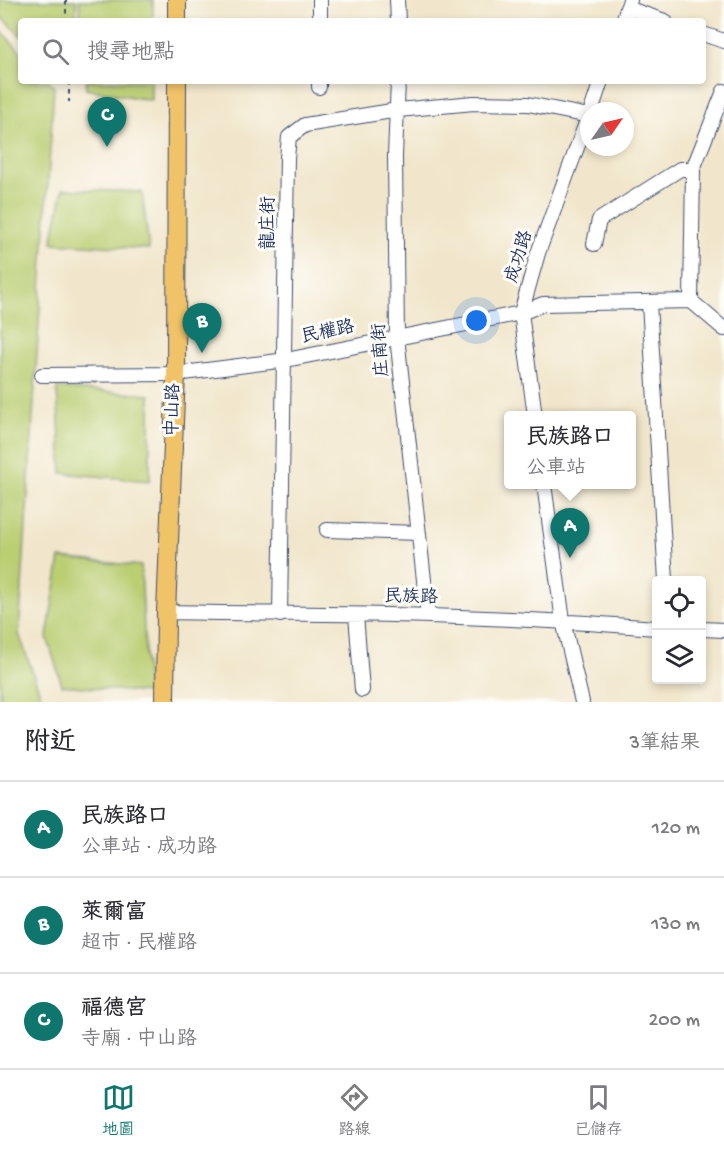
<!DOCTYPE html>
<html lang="zh-TW">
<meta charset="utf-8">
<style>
:root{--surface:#fff;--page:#f7f7f7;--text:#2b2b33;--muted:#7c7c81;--line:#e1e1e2;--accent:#0f766e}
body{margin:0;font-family:"Gochi Hand","LXGW WenKai TC",sans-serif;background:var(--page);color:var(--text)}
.controls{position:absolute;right:18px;bottom:18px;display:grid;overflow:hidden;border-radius:6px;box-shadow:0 3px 9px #0003}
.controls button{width:54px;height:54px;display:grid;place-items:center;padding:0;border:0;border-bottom:2px solid var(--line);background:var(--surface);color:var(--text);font:30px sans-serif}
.compass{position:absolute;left:580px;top:102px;width:54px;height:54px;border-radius:50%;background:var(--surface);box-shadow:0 3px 9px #0003;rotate:56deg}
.you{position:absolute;left:477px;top:321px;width:21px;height:21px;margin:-15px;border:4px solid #fff;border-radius:50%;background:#1a73e8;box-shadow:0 0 0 9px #1a73e833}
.badge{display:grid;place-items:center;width:39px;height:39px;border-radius:50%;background:var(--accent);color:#fff;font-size:20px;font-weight:700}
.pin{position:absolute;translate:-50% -50px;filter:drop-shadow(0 2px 3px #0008)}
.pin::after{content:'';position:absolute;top:32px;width:21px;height:18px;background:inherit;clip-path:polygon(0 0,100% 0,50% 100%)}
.popup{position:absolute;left:504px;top:411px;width:132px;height:78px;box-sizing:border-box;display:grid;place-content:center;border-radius:6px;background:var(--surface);filter:drop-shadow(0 2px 4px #0005);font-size:20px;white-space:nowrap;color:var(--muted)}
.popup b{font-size:22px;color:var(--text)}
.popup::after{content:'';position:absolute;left:50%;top:100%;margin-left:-12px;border:12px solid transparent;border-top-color:var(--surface)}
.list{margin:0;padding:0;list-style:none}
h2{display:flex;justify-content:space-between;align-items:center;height:78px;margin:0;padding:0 24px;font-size:26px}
h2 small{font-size:20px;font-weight:400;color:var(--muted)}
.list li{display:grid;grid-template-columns:39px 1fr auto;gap:18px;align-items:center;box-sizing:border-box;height:96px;padding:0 24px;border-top:2px solid var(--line)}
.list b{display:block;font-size:22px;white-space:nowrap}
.list p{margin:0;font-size:20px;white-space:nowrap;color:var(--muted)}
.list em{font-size:20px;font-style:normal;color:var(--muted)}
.icon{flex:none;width:33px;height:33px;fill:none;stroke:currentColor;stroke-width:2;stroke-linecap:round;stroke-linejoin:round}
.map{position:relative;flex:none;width:724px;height:702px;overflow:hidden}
.search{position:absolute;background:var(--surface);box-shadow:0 3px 9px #0003;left:18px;right:18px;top:18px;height:66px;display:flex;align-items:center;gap:15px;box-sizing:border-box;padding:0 21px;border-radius:6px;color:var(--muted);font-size:22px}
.sheet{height:366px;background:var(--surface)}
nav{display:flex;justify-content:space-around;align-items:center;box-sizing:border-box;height:84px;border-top:2px solid var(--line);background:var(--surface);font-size:16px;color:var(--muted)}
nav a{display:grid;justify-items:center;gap:3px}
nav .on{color:var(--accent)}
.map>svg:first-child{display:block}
.green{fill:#bace72;stroke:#6a7e68;stroke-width:1.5}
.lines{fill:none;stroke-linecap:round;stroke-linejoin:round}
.minor-casing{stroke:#3b4a6e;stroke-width:16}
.major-casing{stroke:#3b4a6e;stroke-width:20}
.path{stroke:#3b4a6e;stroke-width:2;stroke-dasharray:4.5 4.5;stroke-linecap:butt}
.minor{stroke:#fff;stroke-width:14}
.major{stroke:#f1c369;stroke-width:18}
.labels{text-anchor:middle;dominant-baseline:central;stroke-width:6;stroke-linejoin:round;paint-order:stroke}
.street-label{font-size:18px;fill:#1b2f5e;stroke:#fdfcf7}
</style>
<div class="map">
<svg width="724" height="702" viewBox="0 0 724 702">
<rect width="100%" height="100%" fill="#fdfcf7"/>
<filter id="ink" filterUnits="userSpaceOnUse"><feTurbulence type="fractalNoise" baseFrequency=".0167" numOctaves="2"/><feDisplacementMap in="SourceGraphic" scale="12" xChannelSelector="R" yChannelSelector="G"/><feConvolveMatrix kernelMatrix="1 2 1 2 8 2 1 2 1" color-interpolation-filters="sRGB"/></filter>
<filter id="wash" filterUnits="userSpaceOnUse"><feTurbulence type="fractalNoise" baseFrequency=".008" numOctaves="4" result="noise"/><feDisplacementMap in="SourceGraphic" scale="24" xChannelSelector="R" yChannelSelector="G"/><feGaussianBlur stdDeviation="1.35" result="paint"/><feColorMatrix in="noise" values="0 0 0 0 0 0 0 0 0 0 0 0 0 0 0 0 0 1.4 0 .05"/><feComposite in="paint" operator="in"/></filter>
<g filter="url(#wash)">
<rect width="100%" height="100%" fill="#f1e6cb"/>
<path class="green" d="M 0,0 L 76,0 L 76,21 L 21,21 L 21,36 L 0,16 Z
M 79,0 L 153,0 L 153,21 L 81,21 Z
M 0,30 L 21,52 L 21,81 L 49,81 L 54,87 L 19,634 L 43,702 L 0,702 Z
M 86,81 L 151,81 L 151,100 L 86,89 Z
M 63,189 L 142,192 L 149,249 L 52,243 Z
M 57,388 L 150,395 L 150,481 L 62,473 Z
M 60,558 L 141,566 L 147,693 L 62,685 L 47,637 Z"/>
</g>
<g filter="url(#ink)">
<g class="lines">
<defs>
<path id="minor" d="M 397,0 L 398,21
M 627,8 L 665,21
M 320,21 L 320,0
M 623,21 L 630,0
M 703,34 L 724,41
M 398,81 L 395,156 L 397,337 L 428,616
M 319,87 L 319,81
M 591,111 L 601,81
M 594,244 L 599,220 L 680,169 L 693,169
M 691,301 L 693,169 L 724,91
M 649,303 L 666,580
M 42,375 L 176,374 L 286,360 L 521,313 L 543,304 L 691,301 L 724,329
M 535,416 L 521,313 L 538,253 L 589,115
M 544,484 L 563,621 L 582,702
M 327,530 L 419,533
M 166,612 C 254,614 342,613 429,616 C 505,618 581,622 656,628
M 280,615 L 287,158 L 289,137 L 305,125 L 398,110 L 474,103 L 528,104 L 589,116
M 356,615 L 362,690
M 702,629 L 724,630"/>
<path id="major" d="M 177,21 L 177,0
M 165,702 L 166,612 L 176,374 L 177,81"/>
</defs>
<use href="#minor" class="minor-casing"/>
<use href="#major" class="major-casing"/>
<path class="path" d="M 66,0 L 66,21
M 69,81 L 69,102"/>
<use href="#minor" class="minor"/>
<use href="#major" class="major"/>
</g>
</g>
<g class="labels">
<g class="street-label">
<text transform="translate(269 223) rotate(-90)">龍庄街</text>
<text transform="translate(520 257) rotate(-73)">成功路</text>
<text transform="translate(328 333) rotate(-12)">民權路</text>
<text transform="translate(382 350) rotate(-94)">庄南街</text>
<text transform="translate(174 410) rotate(-88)">中山路</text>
<text transform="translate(411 598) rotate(1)">民族路</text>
</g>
</g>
</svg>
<div class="controls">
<button><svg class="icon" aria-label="locate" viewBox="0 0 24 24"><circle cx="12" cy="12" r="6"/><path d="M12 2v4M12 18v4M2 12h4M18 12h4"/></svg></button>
<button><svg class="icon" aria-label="layers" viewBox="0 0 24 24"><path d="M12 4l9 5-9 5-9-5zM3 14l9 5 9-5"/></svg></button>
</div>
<svg class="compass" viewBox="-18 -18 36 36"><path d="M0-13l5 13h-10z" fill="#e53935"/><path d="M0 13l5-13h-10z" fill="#7c7c81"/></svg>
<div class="you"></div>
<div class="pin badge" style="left:570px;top:558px">A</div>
<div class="popup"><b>民族路口</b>公車站</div>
<div class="pin badge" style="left:202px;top:353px">B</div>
<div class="pin badge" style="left:107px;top:147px">C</div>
<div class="search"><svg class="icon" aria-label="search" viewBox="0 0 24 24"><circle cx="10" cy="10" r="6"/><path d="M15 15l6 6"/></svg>搜尋地點</div>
</div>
<section class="sheet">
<h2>附近<small>3筆結果</small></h2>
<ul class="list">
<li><span class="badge">A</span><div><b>民族路口</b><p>公車站 · 成功路</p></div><em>120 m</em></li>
<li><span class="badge">B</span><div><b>萊爾富</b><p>超市 · 民權路</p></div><em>130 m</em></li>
<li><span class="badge">C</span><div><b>福德宮</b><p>寺廟 · 中山路</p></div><em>200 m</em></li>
</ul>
</section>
<nav>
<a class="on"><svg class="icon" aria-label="map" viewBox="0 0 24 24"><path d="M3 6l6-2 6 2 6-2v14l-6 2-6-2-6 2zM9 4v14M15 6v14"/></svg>地圖</a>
<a><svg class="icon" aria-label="directions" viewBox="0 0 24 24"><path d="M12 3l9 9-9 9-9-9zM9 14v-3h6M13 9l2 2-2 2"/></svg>路線</a>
<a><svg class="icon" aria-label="saved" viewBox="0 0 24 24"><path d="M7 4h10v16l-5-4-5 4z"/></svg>已儲存</a>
</nav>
